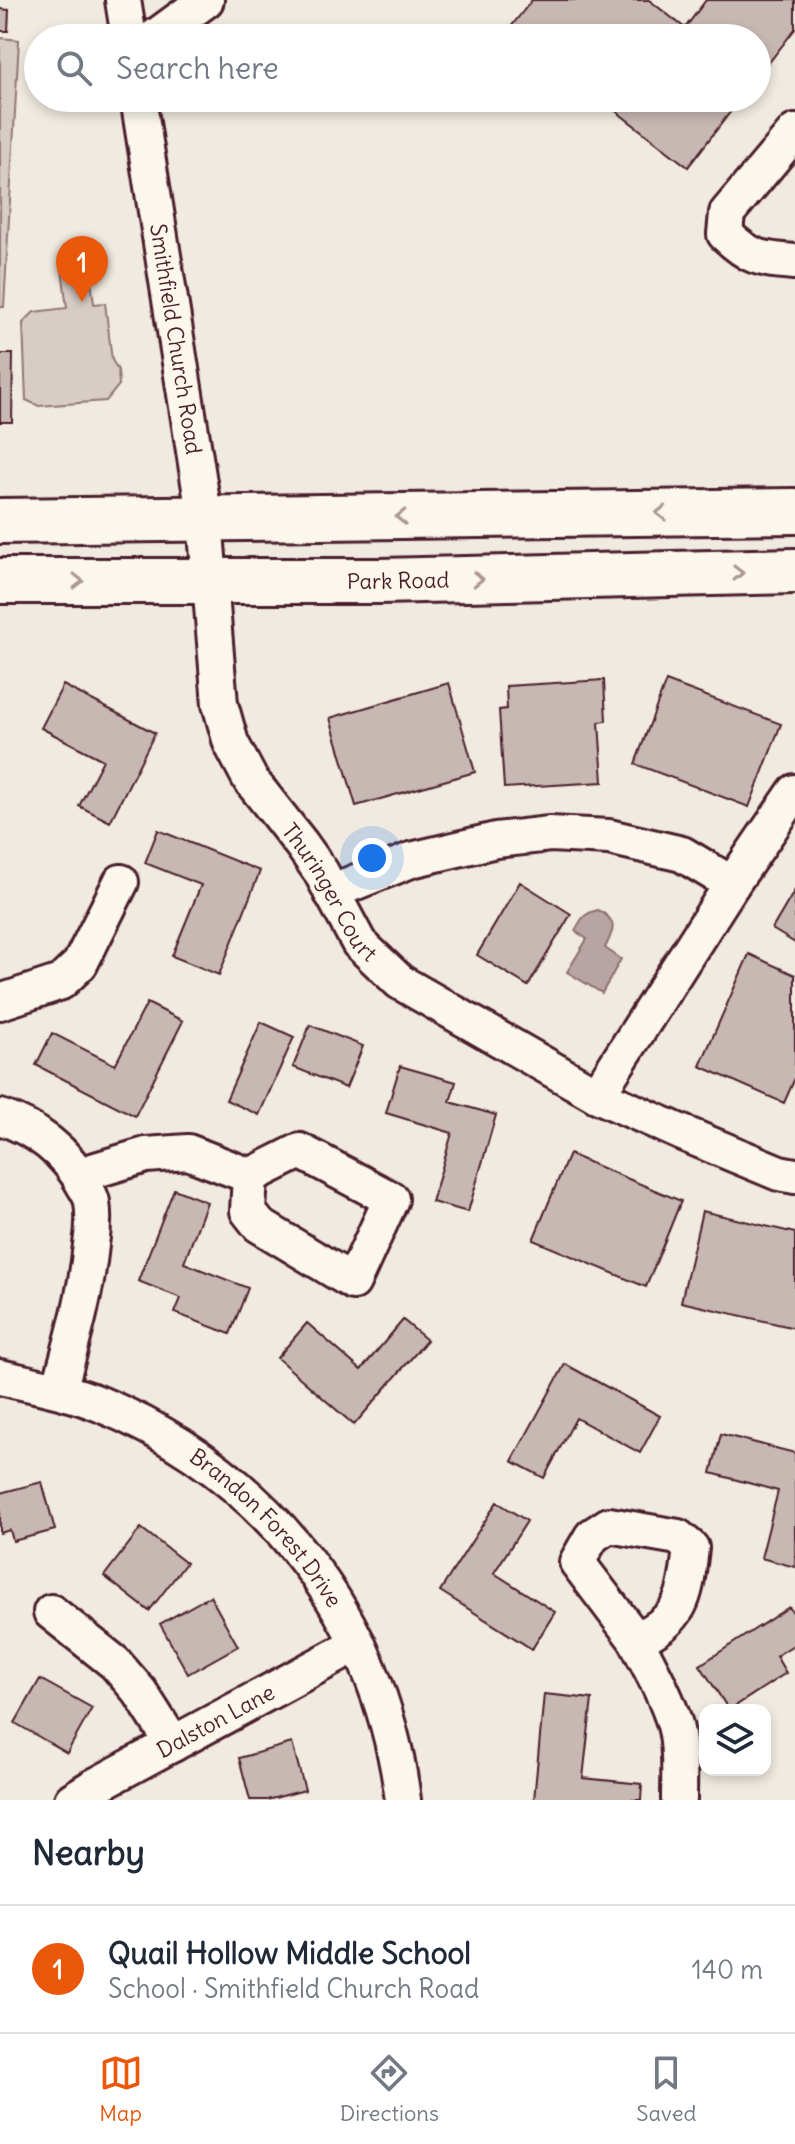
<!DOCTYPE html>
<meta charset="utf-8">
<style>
:root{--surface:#fff;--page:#f2f2f3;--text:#1f2937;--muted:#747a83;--line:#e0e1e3;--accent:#ea580c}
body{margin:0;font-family:Delius,sans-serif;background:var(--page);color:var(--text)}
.controls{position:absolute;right:24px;bottom:24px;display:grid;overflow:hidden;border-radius:16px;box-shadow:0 4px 12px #0003}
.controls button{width:72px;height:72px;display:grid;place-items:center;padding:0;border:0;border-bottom:2px solid var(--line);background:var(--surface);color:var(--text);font:40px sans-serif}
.you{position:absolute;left:372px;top:858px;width:28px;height:28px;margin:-20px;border:6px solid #fff;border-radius:50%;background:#1a73e8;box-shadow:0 0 0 12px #1a73e833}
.badge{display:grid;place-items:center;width:52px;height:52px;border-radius:50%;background:var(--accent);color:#fff;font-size:26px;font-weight:700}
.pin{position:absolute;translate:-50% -66px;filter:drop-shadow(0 2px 4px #0008)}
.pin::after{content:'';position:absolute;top:42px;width:28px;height:24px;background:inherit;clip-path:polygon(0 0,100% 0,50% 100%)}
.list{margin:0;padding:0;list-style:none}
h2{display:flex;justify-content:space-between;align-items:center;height:104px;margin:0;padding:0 32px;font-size:34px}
h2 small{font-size:26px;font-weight:400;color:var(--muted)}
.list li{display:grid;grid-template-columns:52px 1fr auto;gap:24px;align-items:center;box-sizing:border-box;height:128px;padding:0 32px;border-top:2px solid var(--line)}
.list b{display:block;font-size:30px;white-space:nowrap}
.list p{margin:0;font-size:26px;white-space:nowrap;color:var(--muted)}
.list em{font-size:26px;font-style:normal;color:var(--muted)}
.icon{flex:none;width:44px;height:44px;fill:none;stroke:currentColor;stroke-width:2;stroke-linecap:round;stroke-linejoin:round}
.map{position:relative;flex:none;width:795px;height:1800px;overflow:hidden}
.search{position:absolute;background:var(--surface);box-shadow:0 4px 12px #0003;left:24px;right:24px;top:24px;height:88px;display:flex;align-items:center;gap:20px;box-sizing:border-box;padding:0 28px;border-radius:44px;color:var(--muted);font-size:30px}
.sheet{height:232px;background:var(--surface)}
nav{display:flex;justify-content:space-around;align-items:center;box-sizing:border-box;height:112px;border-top:2px solid var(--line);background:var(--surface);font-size:22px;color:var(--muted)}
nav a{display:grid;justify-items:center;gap:4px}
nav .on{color:var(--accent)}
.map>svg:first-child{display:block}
.green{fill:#d8ccc6;stroke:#917678;stroke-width:2}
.water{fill:#b8a4a2;stroke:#8c6f72;stroke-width:2}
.building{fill:#c8b8b3;stroke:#4a1f2b;stroke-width:2}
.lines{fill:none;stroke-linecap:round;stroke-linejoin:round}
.minor-casing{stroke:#4a1f2b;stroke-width:40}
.major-casing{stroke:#4a1f2b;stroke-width:50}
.minor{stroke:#fbf7ec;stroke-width:34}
.major{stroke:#fbf7ec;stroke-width:44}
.oneway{stroke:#ab9695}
.labels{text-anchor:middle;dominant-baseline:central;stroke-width:6;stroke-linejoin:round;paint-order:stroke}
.street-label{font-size:22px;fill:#4a1f2b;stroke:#fbf7ec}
</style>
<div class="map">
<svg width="795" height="1800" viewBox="0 0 795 1800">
<rect width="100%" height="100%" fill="#f0eae0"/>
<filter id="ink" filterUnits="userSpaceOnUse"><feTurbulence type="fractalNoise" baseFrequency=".0125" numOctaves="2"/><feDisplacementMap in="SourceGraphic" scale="16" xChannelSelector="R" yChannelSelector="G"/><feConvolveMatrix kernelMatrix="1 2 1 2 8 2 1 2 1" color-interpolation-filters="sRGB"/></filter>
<g filter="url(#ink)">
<path class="green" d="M 0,38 L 19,40 L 4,307 L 0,307 Z
M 89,265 L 94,304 L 105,303 L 112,360 L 118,370 L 119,385 L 106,401 L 39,406 L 26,400 L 23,323 L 34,312 L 67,308 L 62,269 Z"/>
<path class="water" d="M 598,910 C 619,921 614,930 605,948 L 621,959 L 602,993 L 567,972 L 587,939 L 575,931 C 581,919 584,913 598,910 Z"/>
<path class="building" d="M 532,0 L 649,0 L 685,28 L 706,0 L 795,0 L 795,29 L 757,78 L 757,38 L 522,38 L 510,28 Z
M 0,9 L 9,10 L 8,31 L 0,31 Z
M 599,98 L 741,98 L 688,167 Z
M 0,354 L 13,354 L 12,422 L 0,422 Z
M 604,680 L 606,721 L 599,722 L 603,782 L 504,788 L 499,710 L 507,709 L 506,686 Z
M 666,681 L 781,724 L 749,807 L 635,764 Z
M 449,683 L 475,772 L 356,806 L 330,718 Z
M 63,685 L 155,733 L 110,822 L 79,806 L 103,760 L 41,728 Z
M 158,830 L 260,871 L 219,975 L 172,956 L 201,885 L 145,863 Z
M 520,882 L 571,914 L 528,986 L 477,955 Z
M 795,890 L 795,943 L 772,929 Z
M 749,954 L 795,975 L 795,1078 L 784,1103 L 700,1066 Z
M 147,1003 L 183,1021 L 135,1116 L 36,1065 L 52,1033 L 115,1065 Z
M 261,1022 L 294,1037 L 259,1115 L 226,1100 Z
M 310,1025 L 363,1046 L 346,1088 L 293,1067 Z
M 400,1066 L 456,1082 L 450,1102 L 496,1115 L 468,1212 L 432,1202 L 452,1133 L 386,1113 Z
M 569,1154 L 681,1201 L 646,1287 L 533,1240 Z
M 174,1189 L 207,1202 L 184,1263 L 248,1288 L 230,1334 L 175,1313 L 181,1298 L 138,1281 Z
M 702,1211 L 795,1233 L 795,1328 L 681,1302 Z
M 403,1320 L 427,1340 L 354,1425 L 277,1358 L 307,1323 L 361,1370 Z
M 565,1364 L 660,1416 L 640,1453 L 576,1418 L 544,1478 L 512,1461 Z
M 721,1434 L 795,1453 L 795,1567 L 761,1558 L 778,1491 L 711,1473 Z
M 42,1482 L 55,1530 L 13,1541 L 10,1530 L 0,1533 L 0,1493 Z
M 497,1502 L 527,1521 L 494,1573 L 555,1612 L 532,1649 L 440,1591 Z
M 141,1528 L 186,1563 L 149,1611 L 104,1576 Z
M 210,1596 L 238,1646 L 188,1674 L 160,1624 Z
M 789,1607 L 795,1615 L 795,1644 L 776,1656 L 786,1673 L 729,1710 L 700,1665 Z
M 40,1679 L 92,1708 L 67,1753 L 15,1723 Z
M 544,1694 L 592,1699 L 583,1778 L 642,1784 L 641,1800 L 534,1800 Z
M 292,1743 L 305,1790 L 267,1800 L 250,1800 L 239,1758 Z"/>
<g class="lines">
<defs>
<g id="minor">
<path d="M 123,0 L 129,38"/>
<path d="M 154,38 L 206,0"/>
<path id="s1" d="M 138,98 L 205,520 L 220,704 L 231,743 L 250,779 L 302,845 L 321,872 L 359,943 L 400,982 L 597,1095 L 680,1132 L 779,1173 L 795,1176"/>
<path d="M 795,132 L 727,213 L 725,234 C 751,259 760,259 795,262"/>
<path d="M 331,892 L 411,860 L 496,840 L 550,834 L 609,837 L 682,854 L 732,884"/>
<path d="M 0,1002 L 61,982 L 80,964 L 121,882"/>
<path d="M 597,1095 L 732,884 L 795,792"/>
<path d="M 0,1117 C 35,1128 67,1152 84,1185 C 87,1190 91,1196 92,1202 C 94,1215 93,1232 91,1245 C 86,1295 72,1342 59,1390"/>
<path d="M 79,1175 L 146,1155 L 188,1152 L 250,1176 L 300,1151 L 391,1199 L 353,1282 L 259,1225 L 248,1211 L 250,1176"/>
<path id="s2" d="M 0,1377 C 34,1385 68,1391 100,1404 C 269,1474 380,1619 403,1800"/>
<path d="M 609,1525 L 678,1537 L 691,1548 C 685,1597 684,1618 636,1640 L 577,1562 L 592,1536 Z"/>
<path d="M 51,1612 L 115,1663 L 140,1692 L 173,1744"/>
<path d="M 636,1640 C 650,1668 666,1695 675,1725 C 681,1749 679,1776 679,1800"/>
<path id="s3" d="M 72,1800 L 91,1788 L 358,1644"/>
</g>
<g id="major">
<path d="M 0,521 L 795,511"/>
<path id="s4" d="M 0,581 L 380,581 L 795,571"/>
</g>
</defs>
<use href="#minor" class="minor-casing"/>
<use href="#major" class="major-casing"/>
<use href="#minor" class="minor"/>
<use href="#major" class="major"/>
</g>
<defs><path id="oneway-chevron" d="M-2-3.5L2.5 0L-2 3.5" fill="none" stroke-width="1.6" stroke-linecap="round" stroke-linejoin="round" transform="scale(2)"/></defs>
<g class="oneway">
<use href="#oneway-chevron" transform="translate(661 513) rotate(179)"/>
<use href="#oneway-chevron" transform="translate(401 517) rotate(179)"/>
<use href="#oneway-chevron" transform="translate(738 573) rotate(-1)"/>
<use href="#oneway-chevron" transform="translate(478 579) rotate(-1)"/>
<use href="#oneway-chevron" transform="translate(78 581)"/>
</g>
</g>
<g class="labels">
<g class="street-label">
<text stroke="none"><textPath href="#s1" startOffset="244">Smithfield Church Road</textPath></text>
<text stroke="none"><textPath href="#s4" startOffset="398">Park Road</textPath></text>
<text stroke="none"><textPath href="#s1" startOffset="832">Thuringer Court</textPath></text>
<text stroke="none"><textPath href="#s2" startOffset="314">Brandon Forest Drive</textPath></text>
<text stroke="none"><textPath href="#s3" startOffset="164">Dalston Lane</textPath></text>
</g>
</g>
</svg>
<div class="controls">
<button><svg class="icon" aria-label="layers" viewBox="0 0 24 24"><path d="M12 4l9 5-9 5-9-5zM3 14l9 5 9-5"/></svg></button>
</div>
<div class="you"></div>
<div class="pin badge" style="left:82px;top:302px">1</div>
<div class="search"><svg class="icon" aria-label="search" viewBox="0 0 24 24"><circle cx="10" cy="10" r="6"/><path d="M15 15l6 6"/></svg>Search here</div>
</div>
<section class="sheet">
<h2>Nearby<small></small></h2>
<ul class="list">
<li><span class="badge">1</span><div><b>Quail Hollow Middle School</b><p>School · Smithfield Church Road</p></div><em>140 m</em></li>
</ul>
</section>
<nav>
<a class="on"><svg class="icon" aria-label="map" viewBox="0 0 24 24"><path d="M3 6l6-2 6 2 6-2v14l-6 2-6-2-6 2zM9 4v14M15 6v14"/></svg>Map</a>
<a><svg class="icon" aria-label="directions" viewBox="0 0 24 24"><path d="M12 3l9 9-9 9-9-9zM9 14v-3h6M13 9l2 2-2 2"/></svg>Directions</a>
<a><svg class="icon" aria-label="saved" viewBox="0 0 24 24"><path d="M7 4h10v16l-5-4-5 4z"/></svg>Saved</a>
</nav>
